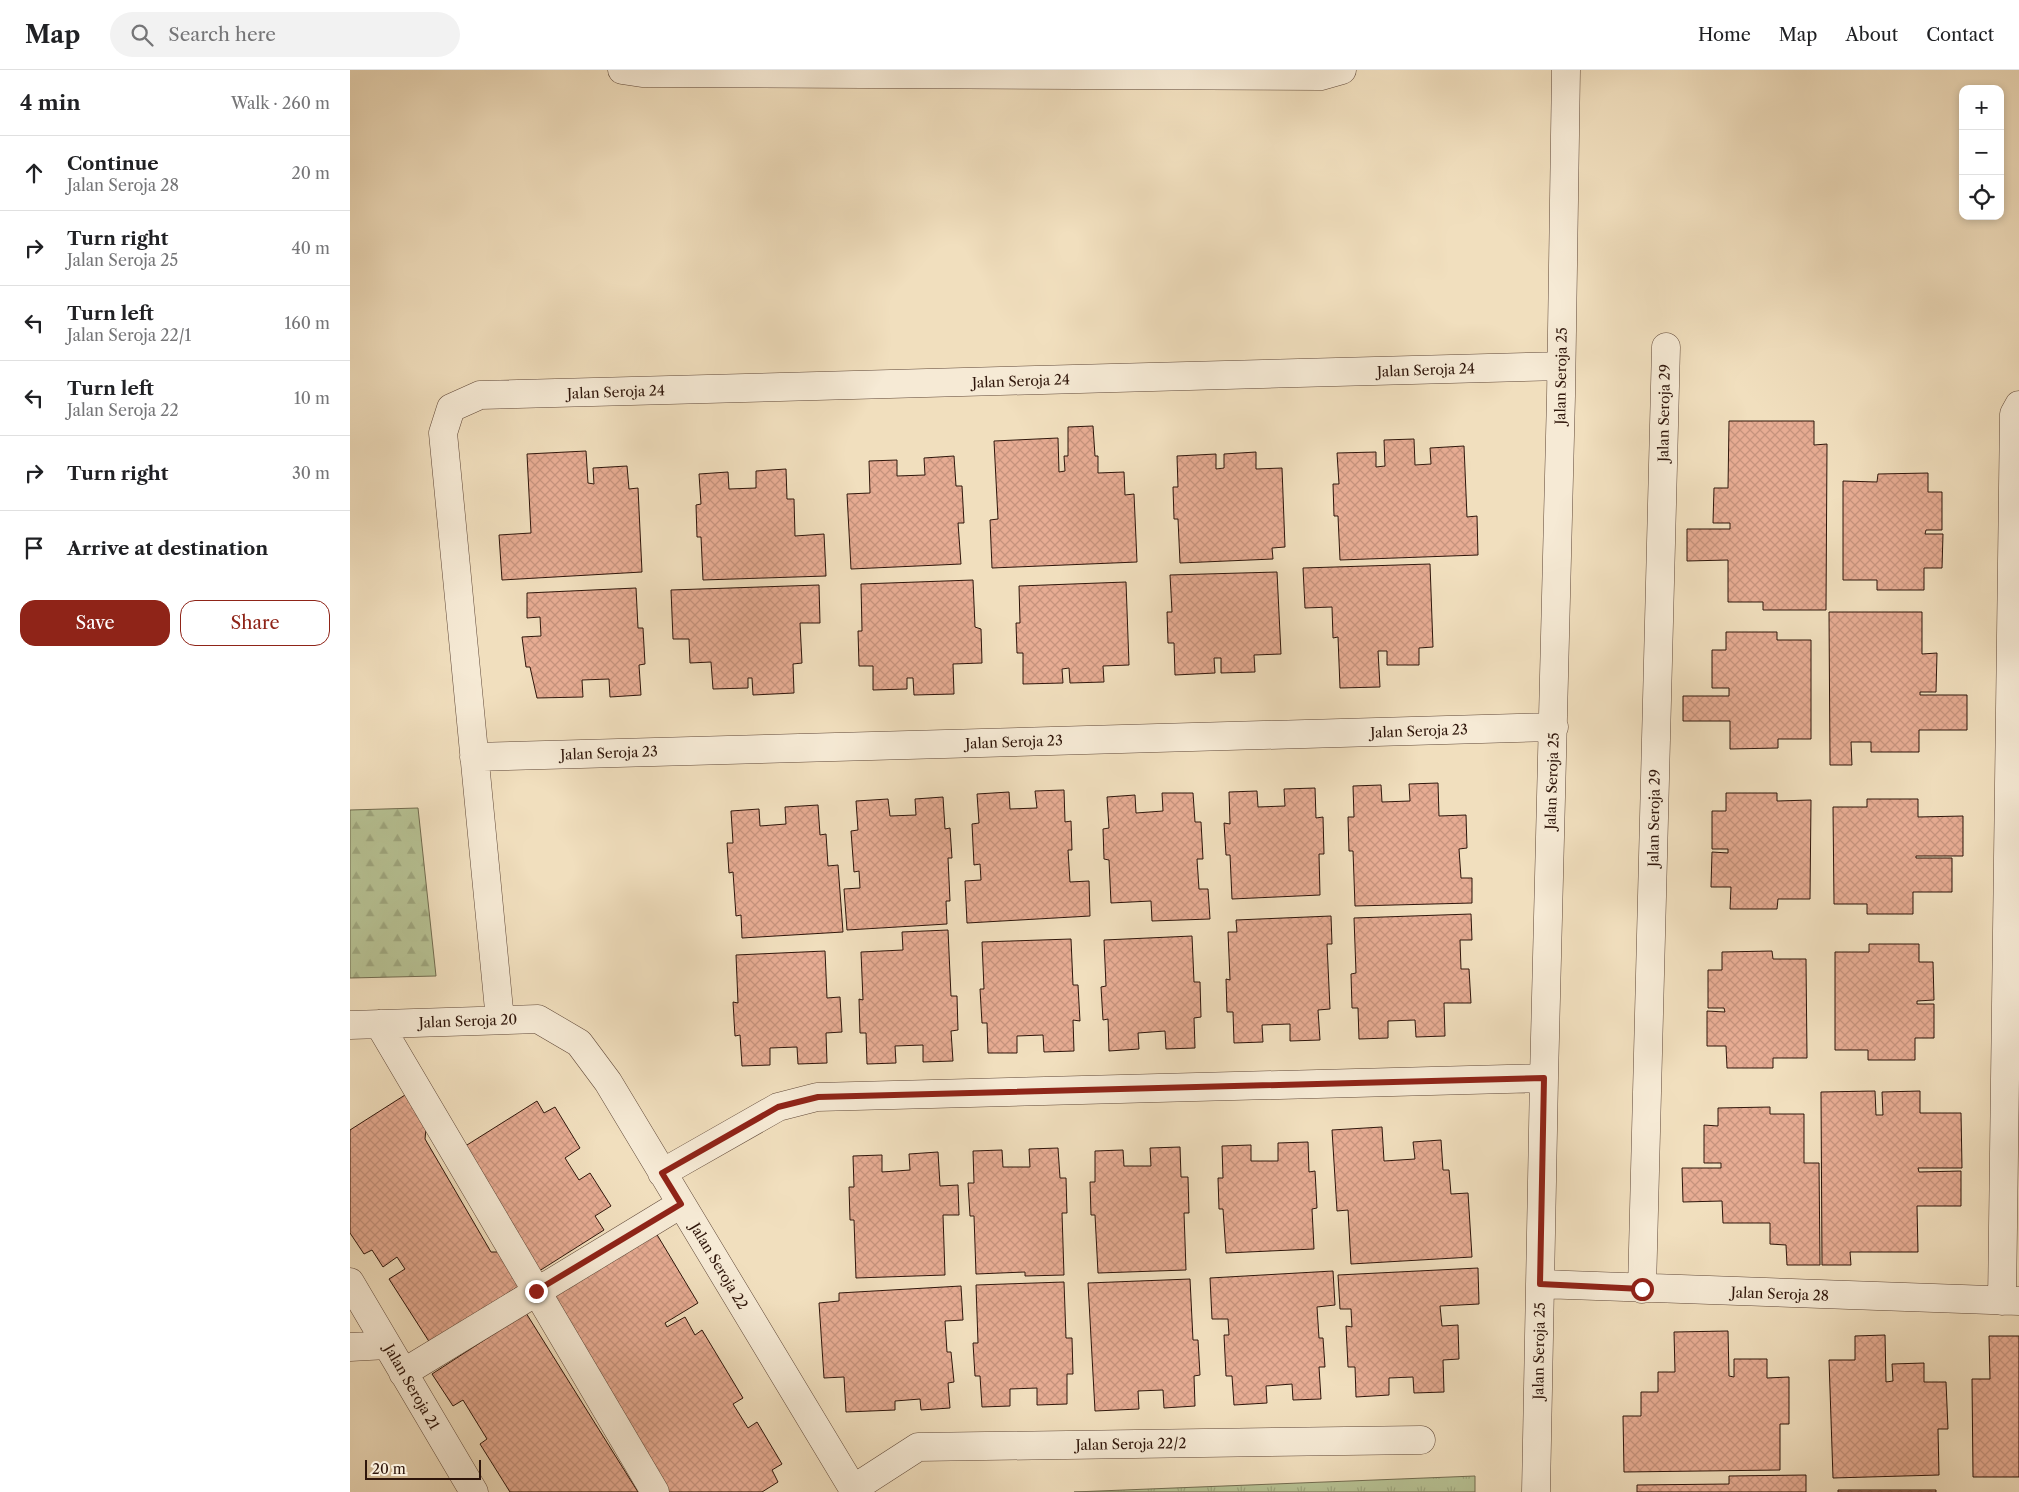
<!DOCTYPE html>
<meta charset="utf-8">
<style>
:root{--surface:#fff;--page:#f2f2f2;--text:#202124;--muted:#757577;--line:#e0e0e0;--accent:#8f2418}
body{margin:0;font-family:"Libre Caslon Text",serif;background:var(--page);color:var(--text)}
.controls{position:absolute;right:15px;top:15px;display:grid;overflow:hidden;border-radius:10px;box-shadow:0 2px 8px #0003}
.controls button{width:45px;height:45px;display:grid;place-items:center;padding:0;border:0;border-bottom:1px solid var(--line);background:var(--surface);color:var(--text);font:25px sans-serif}
.scale{position:absolute;left:15px;bottom:12px;width:116px;box-sizing:border-box;padding-left:5px;border:2px solid #2f160b;border-top:0;font-size:14px;line-height:18px;white-space:nowrap;color:#2f160b;-webkit-text-stroke:4px #f6ead5;paint-order:stroke}
.stop{position:absolute;width:15px;height:15px;margin:-11px;border:4px solid #8f2418;border-radius:50%;background:#fff}
.stop.end{background:#8f2418;border-color:#fff;box-shadow:0 1px 5px #0008}
.list{margin:0;padding:0;list-style:none}
h2{display:flex;justify-content:space-between;align-items:center;height:65px;margin:0;padding:0 20px;font-size:21px}
h2 small{font-size:16px;font-weight:400;color:var(--muted)}
.list li{display:grid;grid-template-columns:32px 1fr auto;gap:15px;align-items:center;box-sizing:border-box;height:75px;padding:0 20px;border-top:1px solid var(--line)}
.list b{display:block;font-size:19px;white-space:nowrap}
.list p{margin:0;font-size:16px;white-space:nowrap;color:var(--muted)}
.list em{font-size:16px;font-style:normal;color:var(--muted)}
.actions{display:flex;gap:10px;padding:15px 20px}
.actions a{flex:1;padding:11px 0;border:1px solid var(--accent);border-radius:15px;text-align:center;font-size:18px;color:var(--accent)}
.actions .main{background:var(--accent);color:#fff}
.icon{flex:none;width:28px;height:28px;fill:none;stroke:currentColor;stroke-width:2;stroke-linecap:round;stroke-linejoin:round}
.map{position:relative;flex:none;width:1669px;height:1422px;overflow:hidden}
header{display:flex;align-items:center;gap:30px;box-sizing:border-box;height:70px;padding:0 25px;background:var(--surface);border-bottom:1px solid var(--line)}
header strong{font-size:24px}
nav{display:flex;gap:28px;margin-inline-start:auto;font-size:18px}
.search{width:350px;height:45px;background:var(--page);display:flex;align-items:center;gap:12px;box-sizing:border-box;padding:0 18px;border-radius:28px;color:var(--muted);font-size:19px}
main{display:flex}
aside{flex:1;background:var(--surface)}
.map>svg:first-child{display:block}
.grass{fill:url(#grass-tufts);stroke:#736c50}
.forest{fill:url(#forest-firs);stroke:#736c50}
.building{fill:url(#building-cross-hatch);stroke:#2f160b}
.lines{fill:none;stroke-linecap:round;stroke-linejoin:round}
.minor-casing{stroke:#604838;stroke-width:29}
.minor{stroke:#f6ead5;stroke-width:28}
.route{stroke:#8f2418;stroke-width:6}
.labels{text-anchor:middle;dominant-baseline:central;stroke-width:5;stroke-linejoin:round;paint-order:stroke}
.street-label{font-size:14px;fill:#2f160b;stroke:#f6ead5}
</style>
<header>
<strong>Map</strong>
<div class="search"><svg class="icon" aria-label="search" viewBox="0 0 24 24"><circle cx="10" cy="10" r="6"/><path d="M15 15l6 6"/></svg>Search here</div>
<nav><a>Home</a><a>Map</a><a>About</a><a>Contact</a></nav>
</header>
<main>
<aside>
<h2>4 min<small>Walk · 260 m</small></h2>
<ul class="list">
<li><svg class="icon" aria-label="ahead" viewBox="0 0 24 24"><path d="M12 20V5M6 11l6-6 6 6"/></svg><div><b>Continue</b><p>Jalan Seroja 28</p></div><em>20 m</em></li>
<li><svg class="icon" aria-label="right" viewBox="0 0 24 24"><path d="M7 20v-9h11M14 6l5 5-5 5"/></svg><div><b>Turn right</b><p>Jalan Seroja 25</p></div><em>40 m</em></li>
<li><svg class="icon" aria-label="left" viewBox="0 0 24 24"><path d="M17 20v-9H6M10 6l-5 5 5 5"/></svg><div><b>Turn left</b><p>Jalan Seroja 22/1</p></div><em>160 m</em></li>
<li><svg class="icon" aria-label="left" viewBox="0 0 24 24"><path d="M17 20v-9H6M10 6l-5 5 5 5"/></svg><div><b>Turn left</b><p>Jalan Seroja 22</p></div><em>10 m</em></li>
<li><svg class="icon" aria-label="right" viewBox="0 0 24 24"><path d="M7 20v-9h11M14 6l5 5-5 5"/></svg><div><b>Turn right</b></div><em>30 m</em></li>
<li><svg class="icon" aria-label="arrive" viewBox="0 0 24 24"><path d="M6 21V4h12l-3 4 3 4H6"/></svg><div><b>Arrive at destination</b></div></li>
</ul>
<div class="actions"><a class="main">Save</a><a>Share</a></div>
</aside>
<div class="map">
<svg width="1669" height="1422" viewBox="0 0 1669 1422">
<defs>
<pattern id="grass-tufts" width="24" height="20" patternUnits="userSpaceOnUse" patternTransform="scale(1.25)"><rect width="24" height="20" fill="#b7c294"/><path d="M3 7l-1-3M5 7V3M7 7l1-3M15 17l-1-3M17 17v-4M19 17l1-3" fill="none" stroke="#9ea67e"/></pattern>
<pattern id="forest-firs" width="22" height="20" patternUnits="userSpaceOnUse" patternTransform="scale(1.25)"><rect width="22" height="20" fill="#b7c294"/><path d="M5 1l3.5 6h-7zM16 11l3.5 6h-7z" fill="#9ea67e"/></pattern>
<pattern id="building-cross-hatch" width="8" height="8" patternUnits="userSpaceOnUse" patternTransform="scale(1.25)"><rect width="8" height="8" fill="#e7ac93"/><path d="M0 0l8 8M0 8l8-8" fill="none" stroke="#c6937d"/></pattern>
</defs>
<rect width="100%" height="100%" fill="#f1dfbe"/>
<filter id="stains"><feTurbulence type="fractalNoise" baseFrequency=".004" numOctaves="4"/><feColorMatrix values="0 0 0 0 .2 0 0 0 0 .09 0 0 0 0 .02 0 0 0 .5 -.17"/></filter>
<radialGradient id="worn" r=".72"><stop offset=".6" stop-color="#630" stop-opacity="0"/><stop offset="1" stop-color="#630" stop-opacity=".3"/></radialGradient>
<path class="grass" d="M 1125,1406 L 1125,1422 L 724,1422 Z"/>
<path class="forest" d="M 68,738 L 86,906 L 0,908 L 0,740 Z"/>
<path class="building" d="M 1379,351 L 1464,351 L 1464,375 L 1477,374 L 1476,540 L 1413,540 L 1413,532 L 1378,532 L 1378,490 L 1337,491 L 1337,459 L 1380,459 L 1380,453 L 1363,453 L 1364,418 L 1378,418 Z
M 743,356 L 745,386 L 748,386 L 748,403 L 774,402 L 775,425 L 784,424 L 787,492 L 642,498 L 640,450 L 648,449 L 644,371 L 708,368 L 709,402 L 715,401 L 714,386 L 718,386 L 718,357 Z
M 1064,369 L 1065,395 L 1081,394 L 1080,378 L 1114,376 L 1117,447 L 1127,446 L 1128,485 L 990,490 L 988,446 L 984,446 L 983,414 L 989,414 L 987,383 L 1026,382 L 1026,397 L 1035,396 L 1034,370 Z
M 236,381 L 238,413 L 244,414 L 243,398 L 277,396 L 279,419 L 288,418 L 292,502 L 152,510 L 149,465 L 181,463 L 177,384 Z
M 906,382 L 906,399 L 932,398 L 935,477 L 922,478 L 923,489 L 830,493 L 828,449 L 824,449 L 823,417 L 828,417 L 827,386 L 866,384 L 866,399 L 874,398 L 874,384 Z
M 604,386 L 606,416 L 612,416 L 614,453 L 608,453 L 611,494 L 501,499 L 497,424 L 520,423 L 519,391 L 547,390 L 547,406 L 575,405 L 574,388 Z
M 436,399 L 437,429 L 444,429 L 445,466 L 474,464 L 476,506 L 353,510 L 351,467 L 347,467 L 346,435 L 351,434 L 349,404 L 378,402 L 379,419 L 406,418 L 406,401 Z
M 1578,403 L 1578,422 L 1592,422 L 1592,460 L 1576,460 L 1575,464 L 1593,464 L 1592,498 L 1574,498 L 1574,520 L 1527,520 L 1527,510 L 1493,510 L 1493,411 L 1527,412 L 1528,404 Z
M 1080,494 L 1083,577 L 1069,578 L 1069,595 L 1037,595 L 1037,581 L 1028,581 L 1030,617 L 990,618 L 988,567 L 983,568 L 982,537 L 955,538 L 953,498 Z
M 927,502 L 931,584 L 904,585 L 905,602 L 871,603 L 871,588 L 864,588 L 865,603 L 825,605 L 824,573 L 818,573 L 817,542 L 822,542 L 820,505 Z
M 623,510 L 625,557 L 631,559 L 632,593 L 603,594 L 604,624 L 564,625 L 563,608 L 557,608 L 557,619 L 523,620 L 523,596 L 509,596 L 508,561 L 512,561 L 511,514 Z
M 776,512 L 779,595 L 753,596 L 754,612 L 720,613 L 719,598 L 712,599 L 713,613 L 673,614 L 673,583 L 667,583 L 666,553 L 670,553 L 669,516 Z
M 469,515 L 470,553 L 450,553 L 452,593 L 443,594 L 444,623 L 403,625 L 402,608 L 398,608 L 398,618 L 363,619 L 361,592 L 340,593 L 339,569 L 323,569 L 321,520 Z
M 286,518 L 288,558 L 293,558 L 295,594 L 289,595 L 291,625 L 260,627 L 259,609 L 232,610 L 233,627 L 187,628 L 180,597 L 176,597 L 172,567 L 191,566 L 190,547 L 177,548 L 177,523 Z
M 1479,542 L 1572,542 L 1572,584 L 1587,583 L 1586,622 L 1570,622 L 1570,625 L 1617,625 L 1617,660 L 1569,660 L 1569,682 L 1521,682 L 1521,672 L 1501,672 L 1502,695 L 1480,695 Z
M 1376,562 L 1427,562 L 1427,570 L 1461,570 L 1461,669 L 1428,669 L 1428,678 L 1380,679 L 1380,651 L 1333,651 L 1333,626 L 1379,626 L 1379,618 L 1362,618 L 1362,580 L 1376,580 Z
M 1088,713 L 1089,746 L 1116,745 L 1117,778 L 1109,779 L 1111,808 L 1122,808 L 1122,833 L 1005,836 L 1003,781 L 999,781 L 998,747 L 1004,747 L 1003,716 L 1031,715 L 1032,732 L 1060,731 L 1059,714 Z
M 965,718 L 966,748 L 973,747 L 974,784 L 969,784 L 970,825 L 882,829 L 880,785 L 876,785 L 874,753 L 880,754 L 879,722 L 907,721 L 908,737 L 935,736 L 934,719 Z
M 714,720 L 715,752 L 721,751 L 722,780 L 718,780 L 720,812 L 739,811 L 740,846 L 617,853 L 615,811 L 631,810 L 630,794 L 624,795 L 622,754 L 629,753 L 627,724 L 659,722 L 660,739 L 687,738 L 685,721 Z
M 812,723 L 843,723 L 845,752 L 851,752 L 853,789 L 847,789 L 849,819 L 858,819 L 860,849 L 802,851 L 801,831 L 761,833 L 759,790 L 754,789 L 753,759 L 759,758 L 757,727 L 785,725 L 786,743 L 813,741 Z
M 1376,723 L 1427,723 L 1427,731 L 1461,730 L 1460,829 L 1428,829 L 1427,839 L 1380,839 L 1381,817 L 1361,817 L 1362,782 L 1378,783 L 1378,779 L 1362,779 L 1362,741 L 1376,741 Z
M 593,727 L 595,759 L 600,758 L 602,788 L 598,788 L 600,831 L 596,831 L 597,854 L 497,860 L 494,819 L 510,818 L 509,801 L 504,802 L 501,761 L 508,760 L 506,731 L 538,729 L 540,746 L 566,745 L 565,729 Z
M 1517,729 L 1568,729 L 1568,747 L 1613,746 L 1613,786 L 1566,786 L 1566,788 L 1602,788 L 1602,822 L 1563,822 L 1563,844 L 1517,844 L 1517,834 L 1484,834 L 1483,737 L 1517,737 Z
M 468,735 L 470,765 L 476,764 L 478,796 L 488,795 L 493,862 L 392,868 L 391,845 L 386,846 L 383,802 L 379,803 L 377,773 L 383,773 L 381,741 L 409,739 L 410,756 L 436,754 L 435,737 Z
M 1121,844 L 1122,870 L 1110,870 L 1111,899 L 1119,899 L 1121,933 L 1094,933 L 1095,966 L 1066,967 L 1065,950 L 1038,951 L 1038,968 L 1009,969 L 1008,938 L 1002,938 L 1001,904 L 1006,903 L 1004,848 Z
M 981,846 L 982,874 L 977,874 L 980,939 L 968,940 L 970,970 L 940,971 L 940,954 L 912,955 L 913,972 L 884,973 L 883,942 L 877,942 L 876,909 L 880,910 L 878,862 L 887,862 L 886,850 Z
M 598,860 L 601,926 L 607,926 L 608,960 L 601,961 L 603,991 L 573,992 L 573,975 L 545,976 L 546,993 L 517,994 L 516,963 L 510,963 L 509,929 L 513,930 L 511,882 L 553,880 L 552,862 Z
M 842,866 L 844,912 L 850,912 L 851,947 L 844,948 L 845,978 L 816,979 L 815,961 L 788,963 L 789,979 L 759,981 L 758,949 L 753,950 L 751,917 L 756,916 L 754,870 Z
M 721,869 L 723,915 L 728,915 L 730,951 L 723,950 L 724,981 L 694,982 L 693,965 L 667,966 L 667,983 L 638,983 L 637,953 L 632,953 L 630,919 L 634,919 L 632,872 Z
M 1519,874 L 1569,874 L 1569,892 L 1583,892 L 1584,930 L 1567,931 L 1567,934 L 1584,934 L 1584,968 L 1565,968 L 1565,990 L 1518,990 L 1518,980 L 1485,980 L 1485,882 L 1519,882 Z
M 475,881 L 477,928 L 490,927 L 492,962 L 476,963 L 477,993 L 448,994 L 447,977 L 420,978 L 420,995 L 392,996 L 390,965 L 385,966 L 383,932 L 388,933 L 386,885 Z
M 1422,881 L 1423,889 L 1456,889 L 1457,988 L 1423,988 L 1423,998 L 1377,998 L 1376,976 L 1357,976 L 1357,941 L 1375,942 L 1374,938 L 1358,938 L 1358,900 L 1372,900 L 1372,882 Z
M 1525,1021 L 1526,1045 L 1533,1045 L 1532,1022 L 1570,1021 L 1570,1043 L 1611,1043 L 1612,1098 L 1568,1098 L 1569,1102 L 1611,1101 L 1611,1136 L 1567,1136 L 1568,1182 L 1500,1182 L 1501,1195 L 1472,1195 L 1471,1022 Z
M 55,1025 L 76,1059 L 75,1069 L 141,1182 L 148,1182 L 169,1216 L 80,1273 L 39,1209 L 55,1199 L 47,1187 L 33,1197 L 22,1180 L 14,1184 L 0,1163 L 0,1060 Z
M 187,1031 L 194,1043 L 205,1037 L 230,1078 L 215,1088 L 229,1110 L 240,1103 L 261,1136 L 245,1146 L 254,1160 L 186,1203 L 109,1080 Z
M 1420,1037 L 1420,1044 L 1454,1044 L 1454,1093 L 1469,1093 L 1470,1195 L 1437,1195 L 1436,1175 L 1420,1174 L 1420,1153 L 1373,1153 L 1372,1131 L 1333,1132 L 1332,1098 L 1371,1098 L 1371,1093 L 1354,1093 L 1354,1055 L 1368,1056 L 1368,1038 Z
M 1032,1057 L 1034,1091 L 1065,1089 L 1063,1072 L 1091,1070 L 1093,1100 L 1099,1100 L 1101,1124 L 1118,1123 L 1122,1187 L 1001,1194 L 998,1140 L 987,1141 L 982,1060 Z
M 958,1072 L 959,1102 L 965,1101 L 967,1138 L 962,1139 L 964,1179 L 876,1183 L 873,1139 L 869,1139 L 868,1108 L 873,1108 L 872,1076 L 901,1075 L 901,1091 L 928,1091 L 928,1073 Z
M 830,1077 L 831,1107 L 838,1107 L 839,1143 L 834,1143 L 836,1200 L 748,1203 L 745,1145 L 741,1145 L 740,1112 L 745,1112 L 745,1081 L 773,1080 L 774,1096 L 801,1096 L 800,1078 Z
M 708,1078 L 710,1108 L 716,1108 L 717,1143 L 712,1143 L 714,1205 L 675,1206 L 675,1202 L 626,1204 L 624,1146 L 620,1146 L 618,1113 L 624,1113 L 623,1081 L 652,1080 L 653,1097 L 680,1097 L 679,1079 Z
M 588,1082 L 590,1116 L 608,1115 L 609,1145 L 593,1145 L 595,1205 L 506,1208 L 504,1150 L 500,1150 L 499,1117 L 504,1117 L 503,1086 L 532,1085 L 532,1102 L 560,1100 L 559,1084 Z
M 306,1163 L 348,1233 L 315,1253 L 317,1257 L 335,1247 L 345,1265 L 352,1260 L 393,1328 L 383,1334 L 398,1358 L 407,1352 L 432,1394 L 422,1400 L 428,1412 L 412,1422 L 307,1422 L 194,1231 Z
M 1128,1198 L 1129,1234 L 1090,1236 L 1092,1256 L 1108,1255 L 1109,1289 L 1093,1290 L 1094,1322 L 1064,1323 L 1063,1307 L 1039,1308 L 1039,1325 L 1006,1327 L 1005,1297 L 998,1297 L 996,1256 L 1002,1257 L 1001,1239 L 990,1239 L 988,1205 Z
M 983,1201 L 985,1235 L 967,1237 L 969,1268 L 973,1268 L 975,1297 L 969,1297 L 971,1329 L 943,1330 L 942,1314 L 916,1316 L 917,1333 L 884,1335 L 882,1306 L 876,1306 L 874,1265 L 879,1265 L 878,1249 L 862,1249 L 860,1208 Z
M 840,1209 L 843,1270 L 848,1270 L 850,1305 L 844,1306 L 845,1336 L 814,1338 L 813,1320 L 788,1321 L 789,1339 L 745,1341 L 738,1213 Z
M 714,1212 L 716,1268 L 722,1268 L 723,1304 L 717,1304 L 717,1334 L 687,1335 L 687,1318 L 660,1319 L 660,1336 L 632,1337 L 630,1306 L 625,1306 L 623,1273 L 628,1273 L 626,1215 Z
M 611,1216 L 613,1250 L 595,1251 L 597,1282 L 601,1282 L 604,1312 L 598,1313 L 600,1338 L 571,1340 L 570,1329 L 545,1331 L 545,1340 L 496,1342 L 494,1307 L 474,1308 L 469,1233 L 489,1231 L 489,1223 Z
M 176,1243 L 288,1422 L 160,1422 L 130,1374 L 137,1369 L 113,1330 L 103,1336 L 82,1304 Z
M 1378,1261 L 1379,1306 L 1384,1307 L 1384,1289 L 1417,1289 L 1417,1308 L 1439,1307 L 1439,1354 L 1430,1354 L 1430,1400 L 1274,1402 L 1273,1346 L 1291,1346 L 1291,1322 L 1308,1322 L 1308,1302 L 1325,1302 L 1324,1262 Z
M 1535,1265 L 1536,1312 L 1543,1311 L 1542,1294 L 1574,1293 L 1574,1312 L 1596,1312 L 1598,1359 L 1588,1359 L 1589,1405 L 1483,1408 L 1479,1290 L 1505,1290 L 1505,1266 Z
M 1639,1266 L 1669,1266 L 1669,1407 L 1623,1407 L 1622,1309 L 1640,1309 Z
M 1456,1405 L 1456,1422 L 1287,1422 L 1287,1415 L 1379,1414 L 1379,1406 Z
M 1488,1420 L 1586,1420 L 1586,1422 L 1488,1422 Z"/>
<g class="lines">
<defs>
<path id="minor" d="M 272,0 L 292,3 L 971,6 L 992,0
M 124,687 L 1204,657
M 150,950 L 93,363 L 101,338 L 130,325 L 1211,296
M 29,954 L 305,1422
M 0,955 L 188,949 L 229,973 L 258,1012 L 505,1422
M 312,1103 L 428,1037 L 467,1027 L 1194,1008
M 0,1212 L 124,1422
M 1190,1214 L 1669,1231
M 1292,1219 L 1316,277
M 1652,1231 L 1664,344 L 1669,335
M 0,1277 L 37,1275
M 53,1303 L 331,1134
M 503,1419 L 568,1377 L 1071,1370
M 1186,1422 L 1194,1008 L 1211,326 L 1216,0"/>
</defs>
<use href="#minor" class="minor-casing"/>
<use href="#minor" class="minor"/>
</g>
<g class="lines">
<path class="route" d="M 186,1221 L 331,1134 L 312,1103 L 428,1037 L 468,1027 L 1194,1008 L 1190,1214 L 1292,1219"/>
</g>
<g class="labels">
<g class="street-label">
<text transform="translate(1076 300) rotate(-2)">Jalan Seroja 24</text>
<text transform="translate(1211 306) rotate(-89)">Jalan Seroja 25</text>
<text transform="translate(671 311) rotate(-2)">Jalan Seroja 24</text>
<text transform="translate(266 322) rotate(-2)">Jalan Seroja 24</text>
<text transform="translate(1314 343) rotate(-89)">Jalan Seroja 29</text>
<text transform="translate(1069 661) rotate(-2)">Jalan Seroja 23</text>
<text transform="translate(664 672) rotate(-2)">Jalan Seroja 23</text>
<text transform="translate(259 683) rotate(-2)">Jalan Seroja 23</text>
<text transform="translate(1202 711) rotate(-88)">Jalan Seroja 25</text>
<text transform="translate(1304 748) rotate(-89)">Jalan Seroja 29</text>
<text transform="translate(118 951) rotate(-2)">Jalan Seroja 20</text>
<text transform="translate(369 1196) rotate(59)">Jalan Seroja 22</text>
<text transform="translate(1430 1224) rotate(2)">Jalan Seroja 28</text>
<text transform="translate(1189 1281) rotate(-89)">Jalan Seroja 25</text>
<text transform="translate(62 1317) rotate(60)">Jalan Seroja 21</text>
<text transform="translate(781 1374) rotate(-1)">Jalan Seroja 22/2</text>
</g>
</g>
<rect width="100%" height="100%" filter="url(#stains)"/>
<rect width="100%" height="100%" fill="url(#worn)"/>
</svg>
<div class="controls">
<button>+</button>
<button>−</button>
<button><svg class="icon" aria-label="locate" viewBox="0 0 24 24"><circle cx="12" cy="12" r="6"/><path d="M12 2v4M12 18v4M2 12h4M18 12h4"/></svg></button>
</div>
<div class="scale">20 m</div>
<div class="stop" style="left:1292px;top:1219px"></div>
<div class="stop end" style="left:186px;top:1221px"></div>
</div>
</main>
